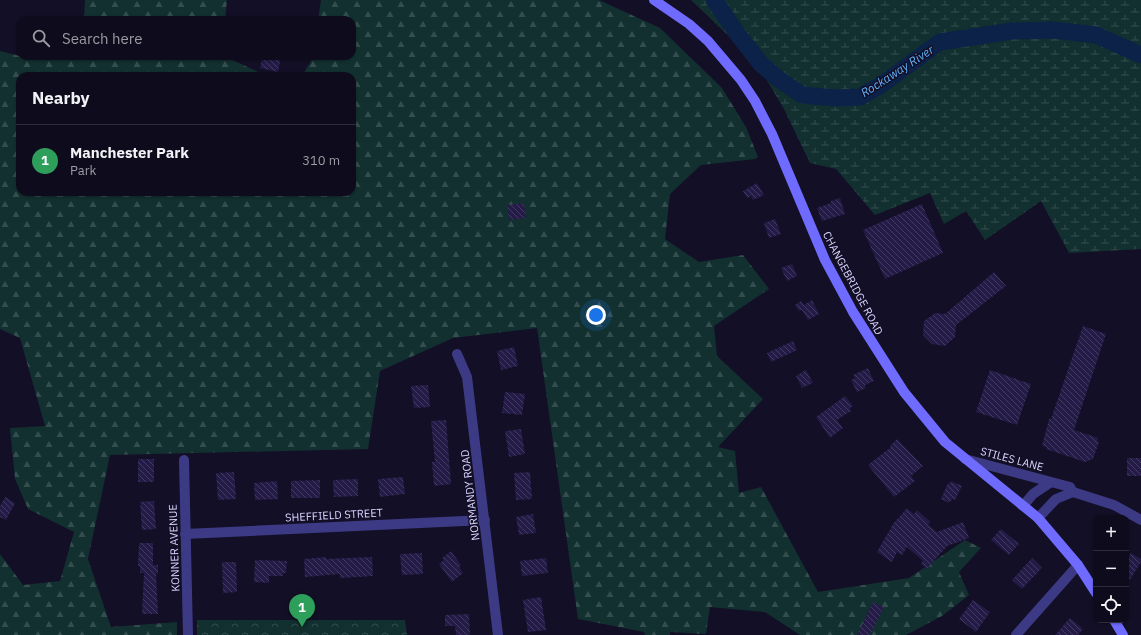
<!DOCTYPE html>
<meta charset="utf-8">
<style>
:root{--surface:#0e0b1c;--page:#171425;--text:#f1f3f6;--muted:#9b9ba3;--line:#2e2b3b;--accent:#00e5ff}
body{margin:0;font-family:"IBM Plex Sans",sans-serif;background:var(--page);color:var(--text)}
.controls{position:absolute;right:12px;bottom:12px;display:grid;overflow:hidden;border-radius:8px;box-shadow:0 1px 3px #0004}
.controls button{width:36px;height:36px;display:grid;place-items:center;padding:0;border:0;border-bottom:1px solid var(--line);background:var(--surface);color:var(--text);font:20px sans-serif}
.you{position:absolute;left:596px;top:315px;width:14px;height:14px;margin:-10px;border:3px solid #fff;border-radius:50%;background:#1a73e8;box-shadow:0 0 0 6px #1a73e833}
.badge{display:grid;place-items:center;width:26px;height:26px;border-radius:50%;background:var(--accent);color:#fff;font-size:13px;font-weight:700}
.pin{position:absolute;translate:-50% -33px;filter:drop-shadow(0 1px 2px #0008)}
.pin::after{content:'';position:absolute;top:21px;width:14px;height:12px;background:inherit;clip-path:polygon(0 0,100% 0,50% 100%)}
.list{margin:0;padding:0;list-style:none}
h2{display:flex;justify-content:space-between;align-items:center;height:52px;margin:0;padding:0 16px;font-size:17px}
h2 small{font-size:13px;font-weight:400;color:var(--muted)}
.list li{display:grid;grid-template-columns:26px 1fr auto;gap:12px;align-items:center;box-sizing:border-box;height:72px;padding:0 16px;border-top:1px solid var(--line)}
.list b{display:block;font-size:15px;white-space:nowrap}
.list p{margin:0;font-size:13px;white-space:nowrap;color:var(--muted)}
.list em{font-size:13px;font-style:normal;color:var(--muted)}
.icon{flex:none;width:22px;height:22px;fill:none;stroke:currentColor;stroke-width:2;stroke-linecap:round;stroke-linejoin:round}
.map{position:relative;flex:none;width:1141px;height:635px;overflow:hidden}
.search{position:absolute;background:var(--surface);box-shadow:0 1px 3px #0004;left:16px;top:16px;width:340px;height:44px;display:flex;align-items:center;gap:10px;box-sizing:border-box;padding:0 14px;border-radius:12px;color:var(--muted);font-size:15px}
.panel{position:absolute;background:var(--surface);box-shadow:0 1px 3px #0004;left:16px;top:72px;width:340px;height:124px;border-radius:12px}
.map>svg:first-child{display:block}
.forest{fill:url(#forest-firs)}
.wetland{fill:url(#wetland-marsh)}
.park{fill:url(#park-crowns)}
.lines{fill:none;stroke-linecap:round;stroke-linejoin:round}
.river{stroke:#0c2248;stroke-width:17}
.building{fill:url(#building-back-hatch)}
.minor{stroke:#3d3a85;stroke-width:10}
.tertiary{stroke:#3d3a85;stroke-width:10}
.secondary{stroke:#6f6bff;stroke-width:10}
.labels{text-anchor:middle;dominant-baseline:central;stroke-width:3;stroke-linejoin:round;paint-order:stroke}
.street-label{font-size:11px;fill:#d9d4ff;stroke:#130f26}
.water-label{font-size:12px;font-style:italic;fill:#62b6ff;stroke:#130f26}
</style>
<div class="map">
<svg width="1141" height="635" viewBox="0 0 1141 635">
<defs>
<pattern id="forest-firs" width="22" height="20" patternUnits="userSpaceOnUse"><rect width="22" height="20" fill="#12302f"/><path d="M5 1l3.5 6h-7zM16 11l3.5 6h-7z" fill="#344d4e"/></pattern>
<pattern id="wetland-marsh" width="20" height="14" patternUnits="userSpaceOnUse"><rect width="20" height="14" fill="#12302f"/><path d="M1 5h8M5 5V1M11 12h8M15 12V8" fill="none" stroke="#344d4e"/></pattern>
<pattern id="park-crowns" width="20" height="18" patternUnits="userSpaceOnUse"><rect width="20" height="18" fill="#12302f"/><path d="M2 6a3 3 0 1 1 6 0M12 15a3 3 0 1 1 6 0" fill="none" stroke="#344d4e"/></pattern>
<pattern id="building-back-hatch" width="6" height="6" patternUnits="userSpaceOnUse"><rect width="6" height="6" fill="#241b47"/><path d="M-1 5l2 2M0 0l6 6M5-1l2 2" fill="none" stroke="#433b63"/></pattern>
</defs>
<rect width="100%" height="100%" fill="#130f26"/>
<path class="forest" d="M 85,0 L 227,0 L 225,20 L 84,20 Z
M 321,0 L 599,0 L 660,28 L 722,88 L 746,127 L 758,157 L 755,159 L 701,165 L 670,194 L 665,239 L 699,262 L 743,255 L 769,289 L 714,326 L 717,356 L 763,399 L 718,447 L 735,451 L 739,493 L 761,487 L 818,592 L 909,578 L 965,540 L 981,548 L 959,572 L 969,595 L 942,616 L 906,635 L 800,635 L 765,612 L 710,607 L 706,634 L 670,632 L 670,635 L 645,635 L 644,632 L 578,619 L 537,328 L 453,338 L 380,371 L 368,449 L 110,455 L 88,559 L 111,627 L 177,622 L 177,635 L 0,635 L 0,554 L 23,585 L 60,581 L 74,532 L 28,509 L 15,479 L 10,428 L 45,426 L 20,338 L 0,329 L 0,51 L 20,56 L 82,59 L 82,56 L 224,56 L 267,76 L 20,76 L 20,192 L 352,192 L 352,76 L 302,76 L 314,56 L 352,56 L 352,20 L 318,20 Z"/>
<path class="wetland" d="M 691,0 L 1141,0 L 1141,249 L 1069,253 L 1041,201 L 985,240 L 966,211 L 944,224 L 930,193 L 875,215 L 836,169 L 810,163 L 784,109 L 756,62 Z"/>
<path class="park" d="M 197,620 L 405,620 L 407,635 L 197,635 Z"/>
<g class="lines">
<path class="river" d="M 714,0 L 739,36 L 761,64 L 780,80 L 802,95 L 836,98 L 860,97 L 881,85 L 940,42 L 1012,31 L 1053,30 L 1096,35 L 1141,55"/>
</g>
<path class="building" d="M 263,56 L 281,56 L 278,72 L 260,68 Z
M 757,183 L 764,195 L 753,200 L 751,196 L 747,198 L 743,191 Z
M 840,198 L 845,214 L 822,221 L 817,208 L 831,203 L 831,201 Z
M 524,203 L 526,218 L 509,220 L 507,205 Z
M 922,204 L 943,253 L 885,279 L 863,230 Z
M 775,219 L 781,234 L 769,238 L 764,223 Z
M 792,264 L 797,276 L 787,281 L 781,268 Z
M 994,272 L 1006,286 L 956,325 L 955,337 L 945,346 L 932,344 L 923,335 L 924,321 L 935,313 L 945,314 Z
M 812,300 L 819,314 L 808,320 L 802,310 L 799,311 L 795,305 L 801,301 L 804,305 Z
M 1083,326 L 1106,334 L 1074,430 L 1098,438 L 1097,441 L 1099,442 L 1093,459 L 1085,462 L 1046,449 L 1047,447 L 1042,446 L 1049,419 L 1051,419 Z
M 793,341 L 797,350 L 771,362 L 767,353 Z
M 514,347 L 518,366 L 501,370 L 497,351 Z
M 868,368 L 874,381 L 865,385 L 866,388 L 857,392 L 851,380 L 855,378 L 853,375 Z
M 806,370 L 813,383 L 802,388 L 796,376 Z
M 990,370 L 1031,384 L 1017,425 L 976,412 Z
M 428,385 L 430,407 L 414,408 L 411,386 Z
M 505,392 L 525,394 L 522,415 L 502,413 Z
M 845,396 L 853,406 L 850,408 L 851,411 L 837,420 L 843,428 L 830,438 L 816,417 Z
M 446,420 L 451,484 L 434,486 L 432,462 L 435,462 L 431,421 Z
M 521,429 L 525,454 L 509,457 L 505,431 Z
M 897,439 L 923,466 L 911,476 L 915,481 L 894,497 L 868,465 L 891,447 L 890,446 Z
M 1127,458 L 1141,458 L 1141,476 L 1127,476 Z
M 138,459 L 154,459 L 154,482 L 138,482 Z
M 234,472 L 236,499 L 218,500 L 216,473 Z
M 530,472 L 532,499 L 516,500 L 514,473 Z
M 403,477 L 405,494 L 380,497 L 378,479 Z
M 358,479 L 358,496 L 334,497 L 333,480 Z
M 320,480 L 320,498 L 291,498 L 291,481 Z
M 277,481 L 278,499 L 255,500 L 254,483 Z
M 951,481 L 962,486 L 955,500 L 952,499 L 949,503 L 941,499 L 948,483 L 950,484 Z
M 5,497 L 15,503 L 6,520 L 0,517 L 0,506 Z
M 154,501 L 156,529 L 142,530 L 140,502 Z
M 907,508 L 914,514 L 917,510 L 930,522 L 928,525 L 937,532 L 963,522 L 969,538 L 947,546 L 927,569 L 921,564 L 923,561 L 907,547 L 902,555 L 897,552 L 892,562 L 877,552 L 893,524 Z
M 533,514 L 536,533 L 519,535 L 516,517 Z
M 1001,529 L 1019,544 L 1009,555 L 991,540 Z
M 139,543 L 153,543 L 153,565 L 158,565 L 158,574 L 156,573 L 158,614 L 142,614 L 144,573 L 140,573 L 140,566 L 138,566 Z
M 451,551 L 461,565 L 459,567 L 463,573 L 452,582 L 439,564 L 444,560 L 442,558 Z
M 422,553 L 423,574 L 402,575 L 400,554 Z
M 1131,553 L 1141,559 L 1141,562 L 1126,586 L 1126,561 Z
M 326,557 L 326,559 L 372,557 L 373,576 L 340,578 L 340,574 L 305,577 L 304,559 Z
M 546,558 L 548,573 L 522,576 L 520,561 Z
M 1032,558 L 1042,568 L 1022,589 L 1012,580 Z
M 255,560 L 287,561 L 286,573 L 283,573 L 283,576 L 269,576 L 269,583 L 254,582 Z
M 222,562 L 236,562 L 237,592 L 223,593 Z
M 541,597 L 546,630 L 528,632 L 523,600 Z
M 973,600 L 990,612 L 976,632 L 959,619 Z
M 873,602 L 884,607 L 870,635 L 857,635 Z
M 469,614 L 470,635 L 456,635 L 455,626 L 445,626 L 445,615 Z
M 1070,618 L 1083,629 L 1078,635 L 1055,635 Z"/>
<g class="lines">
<path class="minor" d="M 457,354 L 467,377 L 498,635
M 184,460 L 188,635
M 185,534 L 485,520
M 1016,635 L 1078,565"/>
<path class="tertiary" d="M 965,459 L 1070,487 L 1073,492 L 1114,505 L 1141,520
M 1023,506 L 1033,494 L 1051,482
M 1038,518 L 1056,499 L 1073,492"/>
<path class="secondary" d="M 654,0 L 689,24 L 708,41 L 741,80 L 755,101 L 772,134 L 825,260 L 853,312 L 904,392 L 945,442 L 1038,518 L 1078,565 L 1096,593
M 1114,620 L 1123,635"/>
</g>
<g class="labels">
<g class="street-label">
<text transform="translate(853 283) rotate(62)">CHANGEBRIDGE ROAD</text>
<text transform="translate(1012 459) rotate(15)">STILES LANE</text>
<text transform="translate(470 495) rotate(-97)">NORMANDY ROAD</text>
<text transform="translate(334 515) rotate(-3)">SHEFFIELD STREET</text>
<text transform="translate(174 548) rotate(-92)">KONNER AVENUE</text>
</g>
<g class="water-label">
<text transform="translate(897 71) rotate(-33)">Rockaway River</text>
</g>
</g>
</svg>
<div class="controls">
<button>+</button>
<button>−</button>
<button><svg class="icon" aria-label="locate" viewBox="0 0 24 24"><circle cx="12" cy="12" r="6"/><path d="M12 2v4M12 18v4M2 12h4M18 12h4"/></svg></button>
</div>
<div class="you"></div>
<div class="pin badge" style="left:302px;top:627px;background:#2e9e5b">1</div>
<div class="search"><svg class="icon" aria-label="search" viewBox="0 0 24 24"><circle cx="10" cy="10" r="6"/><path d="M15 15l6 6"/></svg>Search here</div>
<section class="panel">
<h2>Nearby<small></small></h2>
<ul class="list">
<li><span class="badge" style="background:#2e9e5b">1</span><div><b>Manchester Park</b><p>Park</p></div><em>310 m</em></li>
</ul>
</section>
</div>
